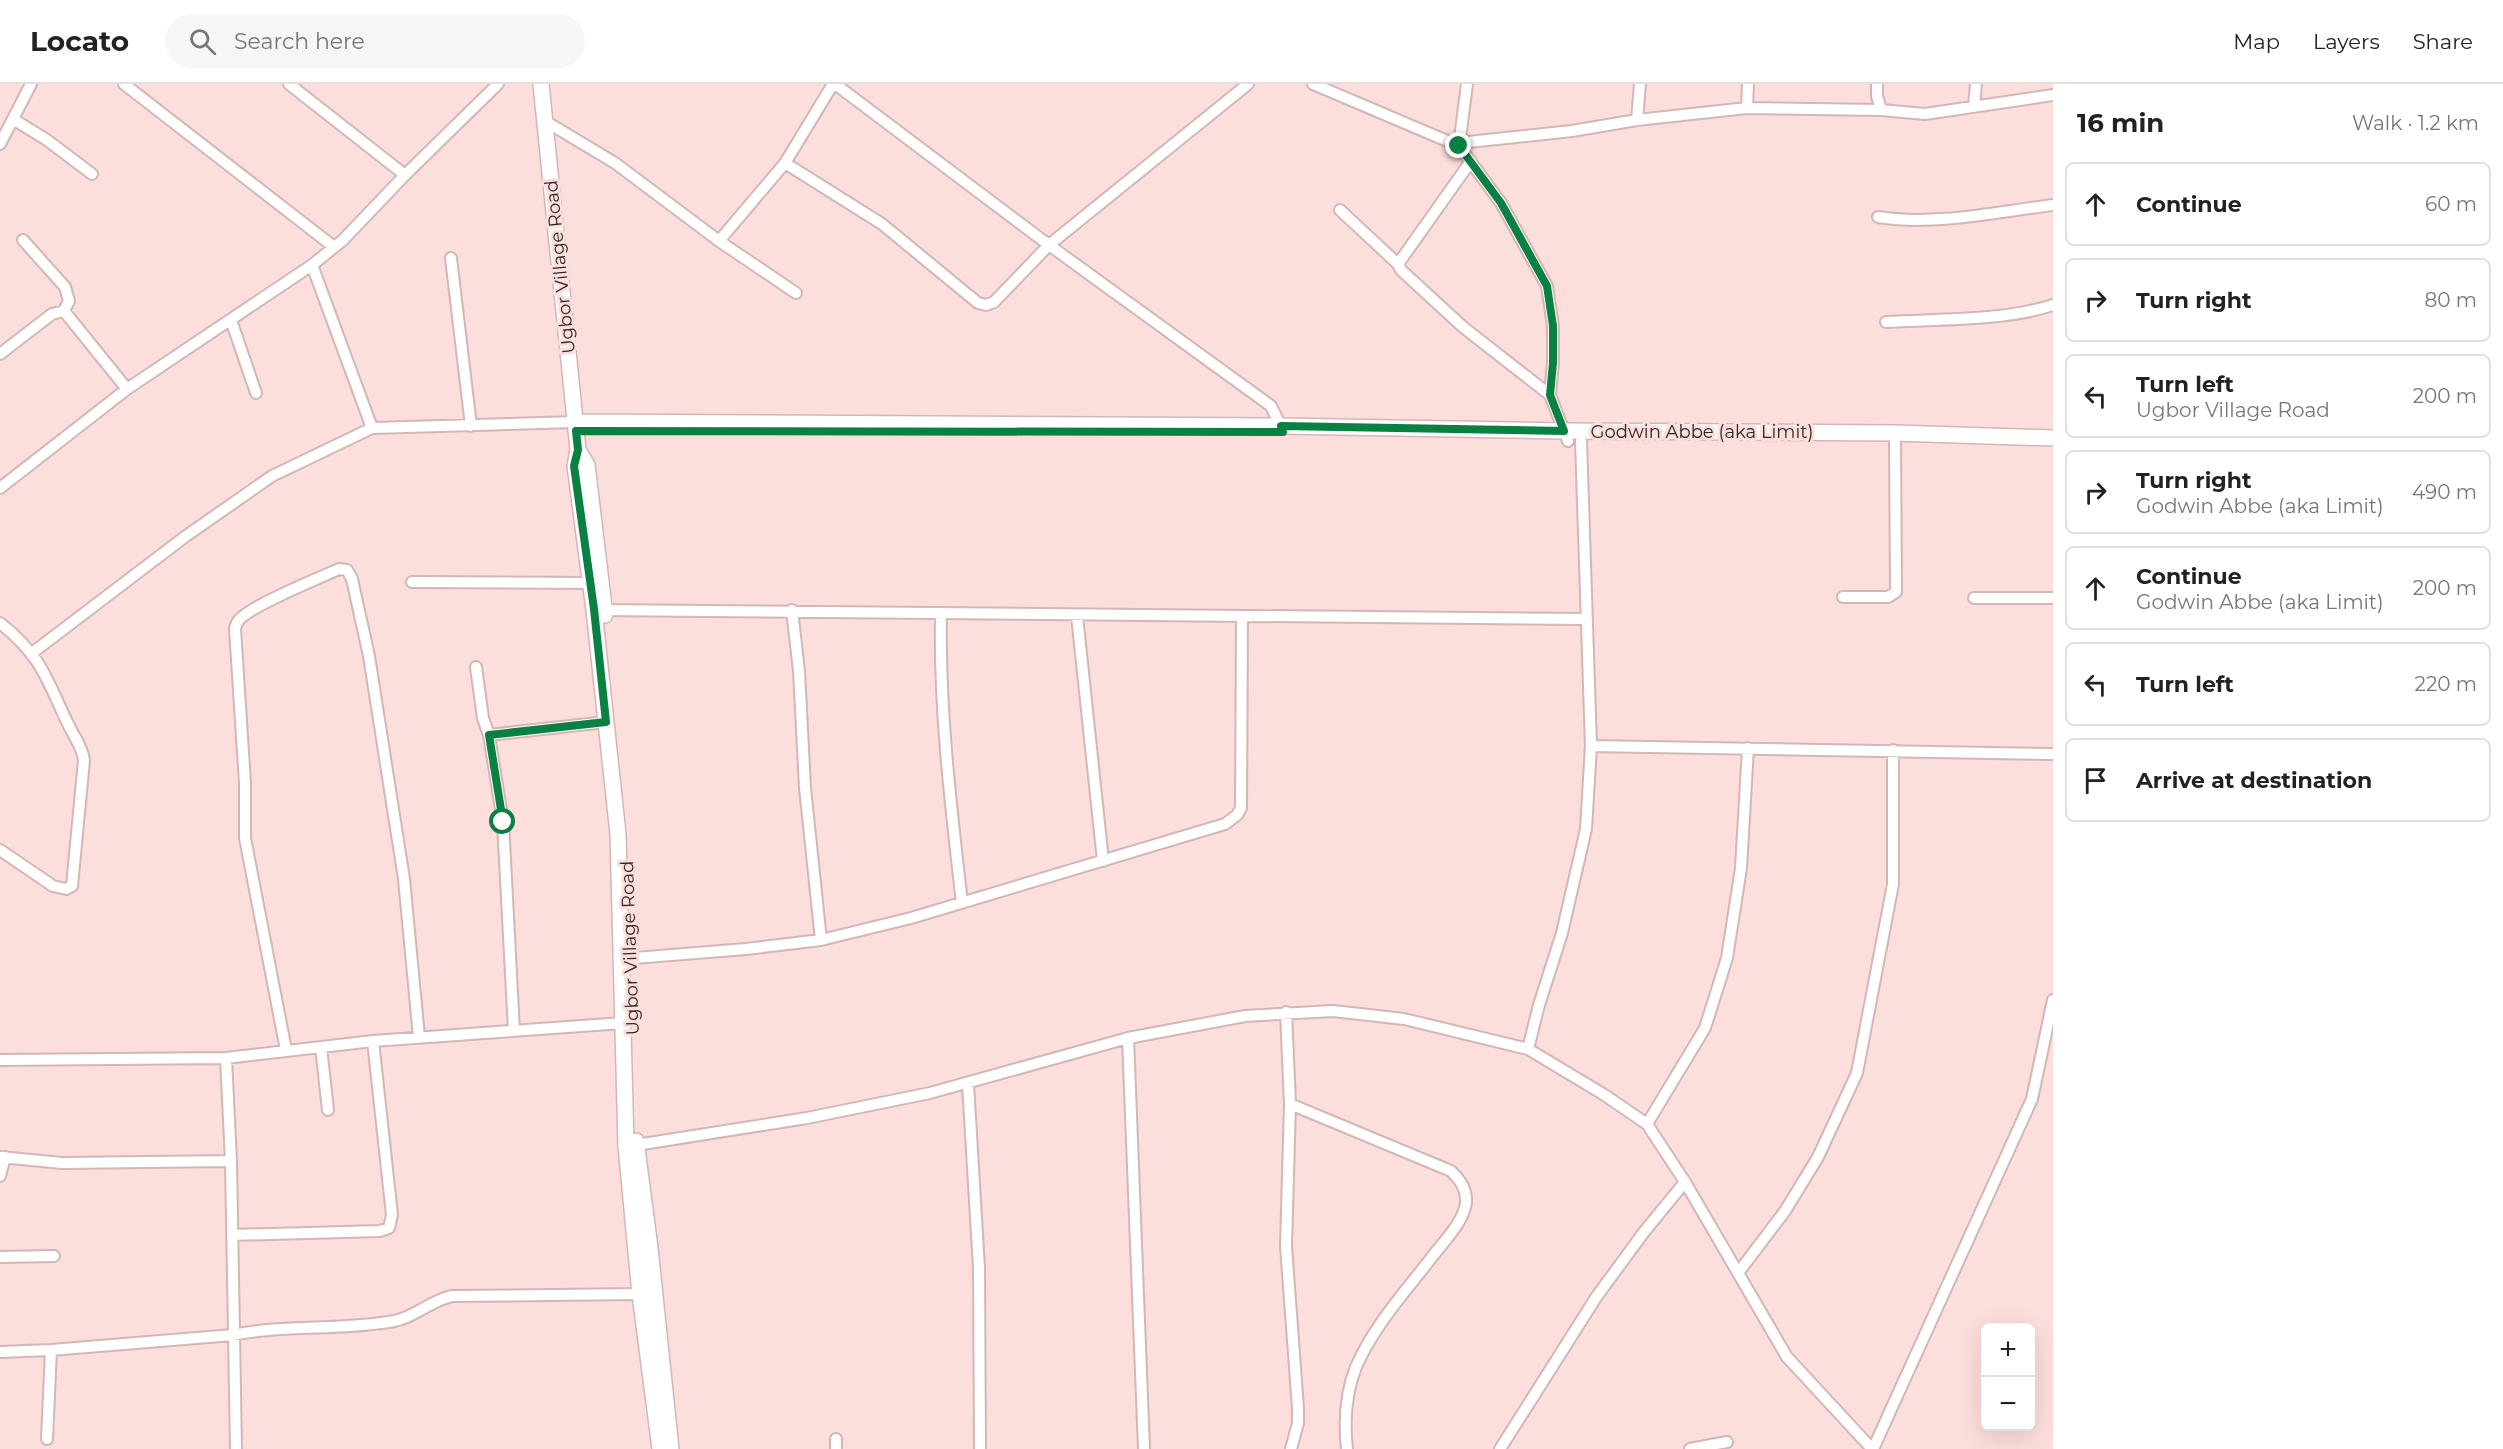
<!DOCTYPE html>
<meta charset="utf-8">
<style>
:root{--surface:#fff;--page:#f6f6f6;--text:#222;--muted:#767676;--line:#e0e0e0}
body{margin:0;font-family:Montserrat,sans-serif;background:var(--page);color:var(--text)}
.controls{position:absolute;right:18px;bottom:18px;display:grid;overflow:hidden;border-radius:9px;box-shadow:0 6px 24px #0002}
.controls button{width:54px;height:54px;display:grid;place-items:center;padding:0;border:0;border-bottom:2px solid var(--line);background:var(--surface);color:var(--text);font:30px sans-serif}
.stop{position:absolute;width:18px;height:18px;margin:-14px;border:4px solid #0b8043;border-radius:50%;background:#fff}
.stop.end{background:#0b8043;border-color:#fff;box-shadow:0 2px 6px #0008}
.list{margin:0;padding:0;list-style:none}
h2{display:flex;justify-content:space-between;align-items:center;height:78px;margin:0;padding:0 24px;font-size:26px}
h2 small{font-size:20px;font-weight:400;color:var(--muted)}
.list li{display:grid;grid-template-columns:39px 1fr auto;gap:18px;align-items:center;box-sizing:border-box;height:84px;margin:0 12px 12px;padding:0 12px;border:2px solid var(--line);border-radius:9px}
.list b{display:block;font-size:22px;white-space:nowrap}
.list p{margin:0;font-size:20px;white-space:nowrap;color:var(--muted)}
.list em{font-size:20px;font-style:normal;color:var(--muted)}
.icon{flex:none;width:33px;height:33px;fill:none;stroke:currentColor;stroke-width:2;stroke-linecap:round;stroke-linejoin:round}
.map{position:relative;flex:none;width:2053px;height:1365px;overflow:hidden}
header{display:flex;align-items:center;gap:36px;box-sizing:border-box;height:84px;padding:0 30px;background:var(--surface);border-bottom:2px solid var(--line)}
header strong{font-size:28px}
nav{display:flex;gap:33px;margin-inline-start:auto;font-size:21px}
.search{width:420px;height:54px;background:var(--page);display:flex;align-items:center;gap:15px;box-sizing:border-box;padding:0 21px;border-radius:33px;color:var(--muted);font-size:22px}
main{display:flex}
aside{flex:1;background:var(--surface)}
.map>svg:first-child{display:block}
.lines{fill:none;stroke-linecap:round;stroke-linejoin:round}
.street-casing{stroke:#d3b7b6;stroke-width:14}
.secondary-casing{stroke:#d3b7b6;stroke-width:18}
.street{stroke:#fff;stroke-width:10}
.secondary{stroke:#fff;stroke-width:15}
.route{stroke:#0b8043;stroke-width:8}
.labels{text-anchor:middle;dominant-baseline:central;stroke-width:6;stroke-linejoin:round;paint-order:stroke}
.street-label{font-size:18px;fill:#302625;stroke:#fcdedc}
</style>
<header>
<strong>Locato</strong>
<div class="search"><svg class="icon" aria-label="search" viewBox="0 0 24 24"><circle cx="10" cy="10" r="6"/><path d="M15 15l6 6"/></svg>Search here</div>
<nav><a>Map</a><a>Layers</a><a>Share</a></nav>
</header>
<main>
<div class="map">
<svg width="2053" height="1365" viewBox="0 0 2053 1365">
<rect width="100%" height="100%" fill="#fcdedc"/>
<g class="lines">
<defs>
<path id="street" d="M 124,0 L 334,163
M 289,0 L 405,91
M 835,0 L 1049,161 L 1271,322 L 1282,345
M 1313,0 L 1459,62
M 1467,0 L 1459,62 L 1501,119 L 1547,202 L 1553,242 L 1553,279 L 1550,311 L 1568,357
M 1877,0 L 1877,12 L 1881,26 L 1925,30 L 2053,11
M 1974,22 L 1976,0
M 1747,24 L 1748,0
M 13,35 L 47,56 L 92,90
M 1637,36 L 1640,0
M 545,37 L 615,79 L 719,157 L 796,209
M 1459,59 L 1572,47 L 1637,36 L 1747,24 L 1881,26
M 0,60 L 31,0
M 1471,77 L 1398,180 L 1401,186 L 1463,243 L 1550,311
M 785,79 L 882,140 L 978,219 L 986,221 L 994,218 L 1049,161 L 1248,0
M 1340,126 L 1398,180
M 1878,133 C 1935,142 1996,128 2053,121
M 23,156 L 65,203 L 69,217 L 64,227
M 719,157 L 785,79 L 833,0
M 451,174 L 471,342
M 312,181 L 372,344
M 231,236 L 256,309
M 1886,238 C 1937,235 2005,237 2053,221
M 0,270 L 52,230 L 64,227 L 127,305
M 1581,357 L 1591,662 L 2053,670
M 0,404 L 127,305 L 312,181 L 343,156 L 405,91 L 498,0
M 412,498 L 590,499
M 1843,513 L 1888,513 L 1896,508 L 1895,355
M 1974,514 L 2053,514
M 597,526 L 1586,535
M 792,526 L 799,587 L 805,704 L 821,856
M 941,529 C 939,626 951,723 962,819
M 1077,532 L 1103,777
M 0,539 C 43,573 47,597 69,642 C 75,654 82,662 84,676 L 72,802 L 66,805 L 53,802 L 0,766
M 32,569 L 186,452 L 272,392 L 372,344 L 575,338
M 476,583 L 483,634 L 489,651 L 503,738 L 514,947
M 489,651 L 606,638
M 622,875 L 746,865 L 821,856 L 911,834 L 1225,740 L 1237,731 L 1241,724 L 1242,534
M 1286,928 L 1290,1020 L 1286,1162 L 1298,1324 L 1298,1339 L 1291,1365
M 1128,954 L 1144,1365
M 321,963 L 328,1026
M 1528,965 L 1539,921 L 1562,849 L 1586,745 L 1591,662
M 286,966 L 245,754 L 245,699 L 235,545 C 236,541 236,539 239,536 C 250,522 319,494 339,485 L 347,486 L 352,495 L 369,572 L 404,795 L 419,953
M 226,974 L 231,1077 L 236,1365
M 0,976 L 226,974 L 373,957 L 623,939
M 968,1000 L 979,1184 L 980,1365
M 1290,1020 L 1451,1087 C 1460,1096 1467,1105 1466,1119 C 1463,1139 1444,1157 1432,1173 C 1405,1208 1373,1243 1356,1283 C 1346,1308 1344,1338 1347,1365
M 1647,1040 L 1705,944 L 1727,874 L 1741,784 L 1748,664
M 630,1062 L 807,1034 L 930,1009 L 1128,954 L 1245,932 L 1333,927 L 1404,935 L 1528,965 L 1603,1010 L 1647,1040 L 1685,1098 L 1787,1273 L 1872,1365
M 0,1073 L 62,1079 L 231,1077
M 0,1092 L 5,1073
M 232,1151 L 380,1147 L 389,1144 L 392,1131 L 373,957
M 0,1173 L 54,1172
M 1738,1189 L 1785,1127 L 1818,1073 L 1857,989 L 1893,800 L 1893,666
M 0,1268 L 51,1266 L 233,1251 C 285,1240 340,1247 394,1237 C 414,1234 431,1216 452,1212 L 640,1210
M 47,1355 L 51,1266
M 836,1355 L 836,1365
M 1500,1365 L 1597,1212 L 1644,1148 L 1685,1098
M 1690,1365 L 1727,1358
M 1873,1365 L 2032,1015 L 2053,916"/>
<path id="secondary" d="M 541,0 L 578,366 L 575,382 L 594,526 L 618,750 L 626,1062 L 640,1210 L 660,1365
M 575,338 L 1281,342 L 1564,347 L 1895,349 L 2053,354
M 578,366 L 587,381 L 605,531
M 636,1057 L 650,1164 L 671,1365"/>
</defs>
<use href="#street" class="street-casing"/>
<use href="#secondary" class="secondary-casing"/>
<use href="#street" class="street"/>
<use href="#secondary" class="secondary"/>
</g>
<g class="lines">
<path class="route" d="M 503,738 L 489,651 L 606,638 L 594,525 L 574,382 L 578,366 L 576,347 L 1283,348 L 1281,342 L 1564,347 L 1550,311 L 1553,279 L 1553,242 L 1547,202 L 1501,119 L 1459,62"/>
</g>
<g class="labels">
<g class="street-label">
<text transform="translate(560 183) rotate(-96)">Ugbor Village Road</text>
<text x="1702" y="348">Godwin Abbe (aka Limit)</text>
<text transform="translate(630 864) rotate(-92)">Ugbor Village Road</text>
</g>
</g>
</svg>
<div class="controls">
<button>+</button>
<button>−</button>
</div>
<div class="stop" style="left:503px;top:738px"></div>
<div class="stop end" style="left:1459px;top:62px"></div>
</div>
<aside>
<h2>16 min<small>Walk · 1.2 km</small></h2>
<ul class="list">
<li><svg class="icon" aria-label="ahead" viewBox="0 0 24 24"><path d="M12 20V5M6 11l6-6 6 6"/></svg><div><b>Continue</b></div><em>60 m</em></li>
<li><svg class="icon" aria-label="right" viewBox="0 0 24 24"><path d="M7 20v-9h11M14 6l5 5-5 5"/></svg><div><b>Turn right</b></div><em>80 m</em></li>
<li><svg class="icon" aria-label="left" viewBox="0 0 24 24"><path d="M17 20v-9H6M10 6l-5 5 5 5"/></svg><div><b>Turn left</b><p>Ugbor Village Road</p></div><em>200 m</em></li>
<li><svg class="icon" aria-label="right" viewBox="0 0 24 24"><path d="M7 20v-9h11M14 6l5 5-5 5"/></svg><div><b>Turn right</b><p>Godwin Abbe (aka Limit)</p></div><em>490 m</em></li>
<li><svg class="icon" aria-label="ahead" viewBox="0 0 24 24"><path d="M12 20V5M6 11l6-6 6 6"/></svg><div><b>Continue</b><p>Godwin Abbe (aka Limit)</p></div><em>200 m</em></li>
<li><svg class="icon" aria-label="left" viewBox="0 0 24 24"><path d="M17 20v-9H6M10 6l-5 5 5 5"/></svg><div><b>Turn left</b></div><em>220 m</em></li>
<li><svg class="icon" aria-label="arrive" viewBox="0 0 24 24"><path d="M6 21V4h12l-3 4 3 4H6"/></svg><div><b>Arrive at destination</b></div></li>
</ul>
</aside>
</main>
